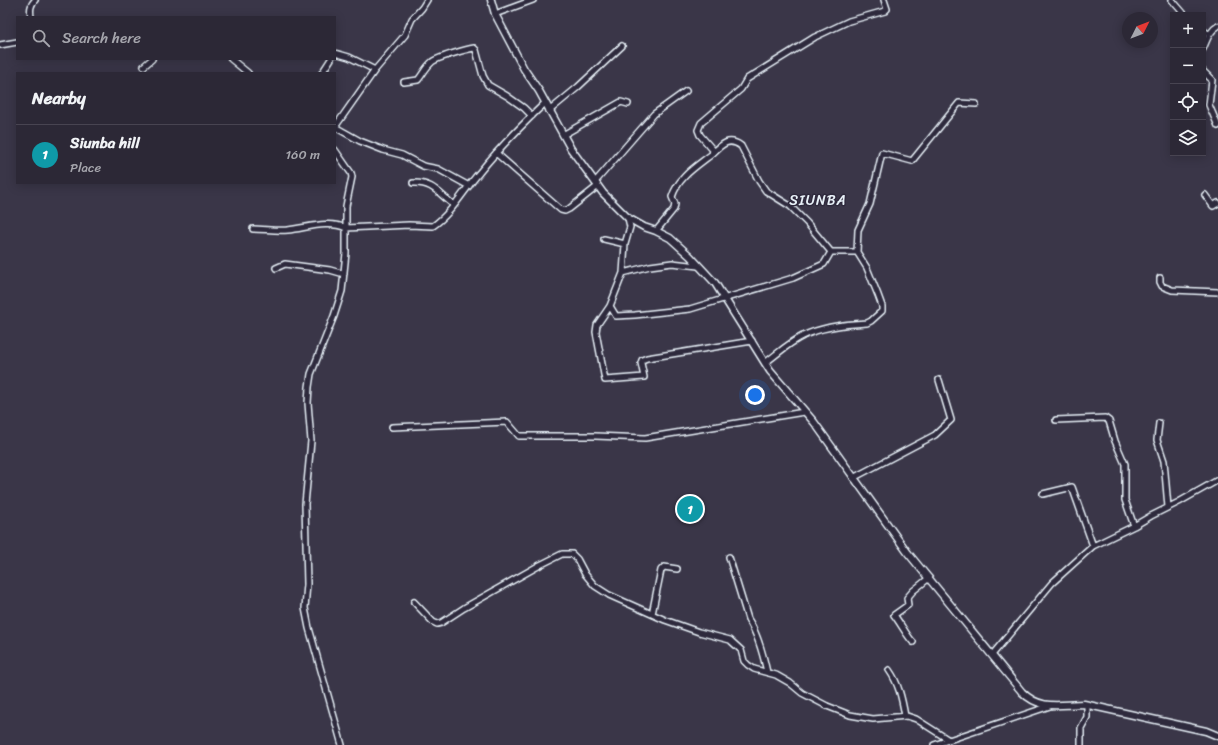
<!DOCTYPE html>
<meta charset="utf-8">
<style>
:root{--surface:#2c2836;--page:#34303e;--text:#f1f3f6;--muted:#a6a6ad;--line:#484451;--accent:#1a73e8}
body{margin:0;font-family:Sriracha,sans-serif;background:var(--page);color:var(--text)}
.controls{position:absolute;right:12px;top:12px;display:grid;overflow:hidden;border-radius:0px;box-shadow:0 2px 10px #0003}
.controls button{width:36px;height:36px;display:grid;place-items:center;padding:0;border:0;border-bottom:1px solid var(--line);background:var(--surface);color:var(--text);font:20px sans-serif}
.compass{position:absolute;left:1122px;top:12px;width:36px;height:36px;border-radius:50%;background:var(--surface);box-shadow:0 2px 10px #0003;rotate:48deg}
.you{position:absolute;left:755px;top:395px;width:14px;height:14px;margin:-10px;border:3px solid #fff;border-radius:50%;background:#1a73e8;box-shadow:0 0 0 6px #1a73e833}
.badge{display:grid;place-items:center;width:26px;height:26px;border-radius:50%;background:var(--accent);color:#fff;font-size:13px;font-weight:700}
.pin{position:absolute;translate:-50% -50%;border:2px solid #fff;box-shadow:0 1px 4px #0006}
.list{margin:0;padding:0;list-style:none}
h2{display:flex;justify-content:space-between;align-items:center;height:52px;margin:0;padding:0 16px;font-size:17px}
h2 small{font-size:13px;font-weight:400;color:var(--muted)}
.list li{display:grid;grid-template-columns:26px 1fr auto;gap:12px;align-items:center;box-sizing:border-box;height:60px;padding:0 16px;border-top:1px solid var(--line)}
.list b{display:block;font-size:15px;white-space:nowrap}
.list p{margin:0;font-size:13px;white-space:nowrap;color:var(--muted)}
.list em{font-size:13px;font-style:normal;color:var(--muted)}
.icon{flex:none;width:22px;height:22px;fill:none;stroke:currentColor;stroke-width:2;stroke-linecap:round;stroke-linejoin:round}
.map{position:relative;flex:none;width:1218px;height:745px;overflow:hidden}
.search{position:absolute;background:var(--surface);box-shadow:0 2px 10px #0003;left:16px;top:16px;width:320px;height:44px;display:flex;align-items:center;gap:10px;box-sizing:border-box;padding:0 14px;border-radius:0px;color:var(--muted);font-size:15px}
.panel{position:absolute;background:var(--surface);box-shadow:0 2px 10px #0003;left:16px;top:72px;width:320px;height:112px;border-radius:0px}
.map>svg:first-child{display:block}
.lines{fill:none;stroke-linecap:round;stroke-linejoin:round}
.minor-casing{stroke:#e8f1f8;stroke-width:8}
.tertiary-casing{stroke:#e8f1f8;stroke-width:9}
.minor{stroke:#2f2a3d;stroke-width:5}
.tertiary{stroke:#2f2a3d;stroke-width:6}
.labels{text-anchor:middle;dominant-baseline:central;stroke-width:3;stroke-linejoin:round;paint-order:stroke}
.quarter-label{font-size:14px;letter-spacing:1px;fill:#e8f1f8;stroke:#2f2a3d}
</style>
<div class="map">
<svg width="1218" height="745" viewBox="0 0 1218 745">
<rect width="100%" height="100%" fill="#3a3648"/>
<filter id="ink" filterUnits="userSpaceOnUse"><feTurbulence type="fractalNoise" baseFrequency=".025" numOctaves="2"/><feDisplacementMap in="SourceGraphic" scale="8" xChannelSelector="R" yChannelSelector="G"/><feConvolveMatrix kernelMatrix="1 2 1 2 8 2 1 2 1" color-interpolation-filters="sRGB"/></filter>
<g filter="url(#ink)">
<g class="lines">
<defs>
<path id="minor" d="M 1172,0 L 1185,15
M 495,14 L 533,0
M 31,17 C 30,10 30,5 35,0
M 1203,30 L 1209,35
M 0,45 L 17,42
M 1203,49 C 1207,40 1209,31 1218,26
M 335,53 L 349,57 L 375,70
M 231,59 L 248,73
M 144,66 L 152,59
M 1203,71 L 1212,80 L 1209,105 L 1218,126
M 322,73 L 331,59
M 404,82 L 418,80 C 423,74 426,67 432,62 C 436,58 467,49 474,48 L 476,50 L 483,76 L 488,85 L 507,96 L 524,108 L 532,116
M 549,111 L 578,87 L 622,46
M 335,127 L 375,70 L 405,35 L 412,19 L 422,8 L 427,0
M 335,127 L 360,141 L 383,150 L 402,155 L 423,166 L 438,169 L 469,186
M 563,135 L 621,102 L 628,104
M 335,150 L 351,173 L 352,177 L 346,206 L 346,253 L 342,291 L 334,316 L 311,374 L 309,387 L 308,403 L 311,441 L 305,504 L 307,584 L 305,608 L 309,628 L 342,745
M 496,153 L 561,210 L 565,211 L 569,209 L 598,186
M 713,153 C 722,144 729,137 741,146 L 759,181 L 766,191 L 790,206 L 807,223 L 831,252
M 595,182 L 654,114 L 686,91
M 413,183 C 433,182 439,194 454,205
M 1205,195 L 1213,206 L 1218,203
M 253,229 C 264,229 276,231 288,230 C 307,228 328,220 346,228 L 409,225 L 433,226 C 452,213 464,190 479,173 C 499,148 522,125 545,103
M 656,231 L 674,209 L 675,204 L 672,197 C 678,177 697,166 712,154 L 713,150 L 700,135 L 698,130 L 701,123 L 741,89 L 747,79 L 815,37 L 849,21 L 885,11 L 887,9 L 884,0
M 604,239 L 625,244 L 630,227 L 628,218
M 625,244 L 623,273 L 610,306 L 597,325 L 596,332 L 605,380 L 644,377 L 641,363 L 642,360 L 647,358 L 752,341
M 276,268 L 285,264 L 330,270 L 344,274
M 623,273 L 650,266 L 672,263 L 698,266
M 1160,278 L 1160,282 L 1162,286 L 1172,290 L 1218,292
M 610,306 L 616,316 L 635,315 L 690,309 L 793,278 L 824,264 L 831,252 L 857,252
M 765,363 C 777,354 790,342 803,336 C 821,327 846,324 867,323 L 871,321 L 882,311 L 882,306 L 878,295 L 867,268 L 857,252 L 858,230 L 870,204 L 882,153 L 912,161 L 959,103 L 976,104
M 1056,420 L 1105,418 L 1109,421 L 1115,441 L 1125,464 L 1125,500 L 1134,526
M 1159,423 L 1157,440 L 1164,461 L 1168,507
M 392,427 L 507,422 L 519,436 L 595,436 L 645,438 L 804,412
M 853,478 L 935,435 L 951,420 L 939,380
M 1043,494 L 1072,487 L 1093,546
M 729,557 L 748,619 C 758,634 763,654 767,672
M 414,602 L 433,622 L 437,624 L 441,623 L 464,608 L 540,565 L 562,554 L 572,554 L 577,559 L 585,574 L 595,586 L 609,595 L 665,620 L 699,632 L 730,640 L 741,650 L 744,661 L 748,665 L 754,669 L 776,675 L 790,683 L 802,693 L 827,706 L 850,715 L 873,719 L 907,716 L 916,719 L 949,740
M 652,614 L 661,570 L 664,567 L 677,569
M 913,642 C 909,639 899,621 894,615 L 908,605 L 907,598 L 913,591 L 929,578
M 992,655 L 1052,583 L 1093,546 L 1134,526 L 1151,516 L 1179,502 L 1218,480
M 889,670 C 899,684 902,699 905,716
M 934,745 L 1050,706
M 1081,745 L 1081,728 L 1087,717 L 1087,705"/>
<path id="tertiary" d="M 491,0 L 495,14 L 524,69 L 539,91 L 571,149 L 603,193 L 628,218 L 644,227 L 656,231 L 670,238 L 690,256 L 715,283 L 770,371 L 814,422 L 908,553 L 1022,692 C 1041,711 1060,704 1084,704 L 1206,731 L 1218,736"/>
</defs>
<use href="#minor" class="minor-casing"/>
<use href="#tertiary" class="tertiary-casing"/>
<use href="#minor" class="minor"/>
<use href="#tertiary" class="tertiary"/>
</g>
</g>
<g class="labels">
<g class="quarter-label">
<text x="818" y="200">SIUNBA</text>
</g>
</g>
</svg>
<div class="controls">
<button>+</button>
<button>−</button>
<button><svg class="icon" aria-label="locate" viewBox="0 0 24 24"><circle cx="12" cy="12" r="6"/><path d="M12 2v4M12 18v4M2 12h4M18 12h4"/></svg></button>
<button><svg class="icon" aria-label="layers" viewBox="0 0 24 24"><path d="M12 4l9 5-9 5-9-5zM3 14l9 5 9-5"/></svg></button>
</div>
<svg class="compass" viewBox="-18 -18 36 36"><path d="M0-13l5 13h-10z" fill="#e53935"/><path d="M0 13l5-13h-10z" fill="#a6a6ad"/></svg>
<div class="you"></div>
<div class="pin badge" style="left:690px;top:509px;background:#0f9aa8">1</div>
<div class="search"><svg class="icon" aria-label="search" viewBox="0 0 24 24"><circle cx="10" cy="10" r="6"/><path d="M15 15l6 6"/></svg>Search here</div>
<section class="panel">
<h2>Nearby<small></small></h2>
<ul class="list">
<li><span class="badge" style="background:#0f9aa8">1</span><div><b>Siunba hill</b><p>Place</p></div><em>160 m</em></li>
</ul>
</section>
</div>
